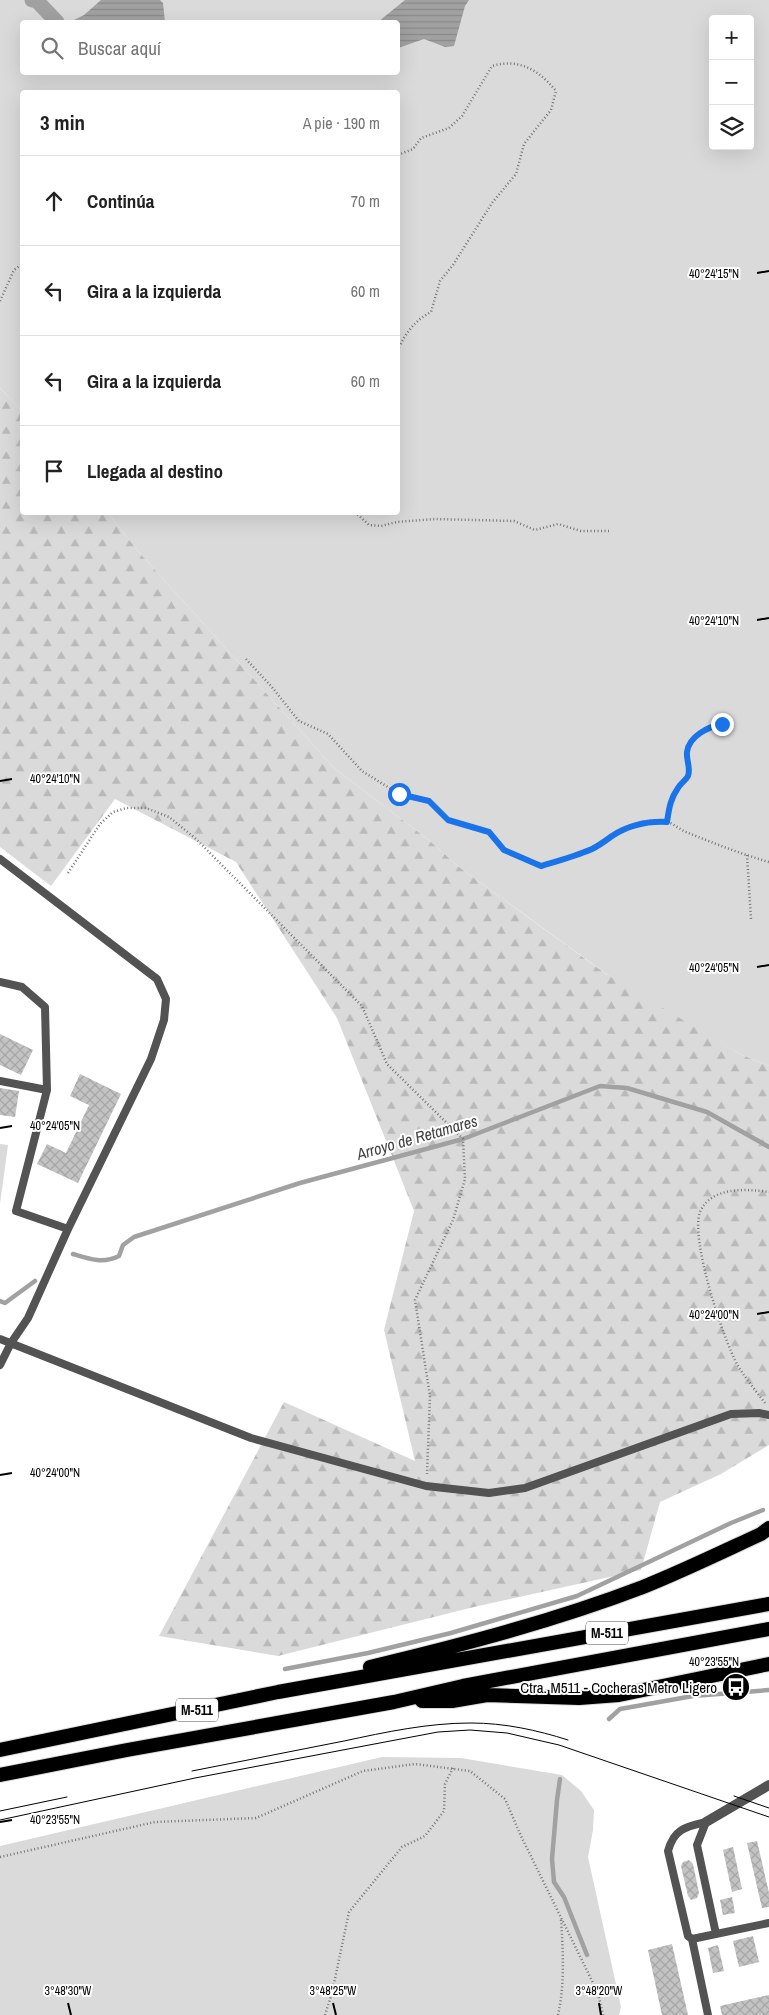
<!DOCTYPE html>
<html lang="es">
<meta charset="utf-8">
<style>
:root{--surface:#fff;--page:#f6f6f6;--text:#222;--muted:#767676;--line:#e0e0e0}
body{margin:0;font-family:"Archivo Narrow",sans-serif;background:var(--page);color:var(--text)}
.controls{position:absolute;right:15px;top:15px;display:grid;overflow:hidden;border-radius:5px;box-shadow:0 5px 20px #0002}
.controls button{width:45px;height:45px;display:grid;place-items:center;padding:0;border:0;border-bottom:1px solid var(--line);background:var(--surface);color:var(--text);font:25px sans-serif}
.stop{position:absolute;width:15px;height:15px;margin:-11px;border:4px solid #1a73e8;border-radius:50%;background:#fff}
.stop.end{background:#1a73e8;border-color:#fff;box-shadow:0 1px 5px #0008}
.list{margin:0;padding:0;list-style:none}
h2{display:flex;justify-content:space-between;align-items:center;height:65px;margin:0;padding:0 20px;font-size:21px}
h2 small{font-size:16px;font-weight:400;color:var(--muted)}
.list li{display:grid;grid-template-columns:32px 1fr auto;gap:15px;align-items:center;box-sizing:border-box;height:90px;padding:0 20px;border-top:1px solid var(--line)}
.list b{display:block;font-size:19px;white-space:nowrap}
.list em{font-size:16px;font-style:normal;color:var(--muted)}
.icon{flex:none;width:28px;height:28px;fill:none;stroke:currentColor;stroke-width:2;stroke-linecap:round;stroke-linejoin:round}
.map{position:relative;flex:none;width:769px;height:2015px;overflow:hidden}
.search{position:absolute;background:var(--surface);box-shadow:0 5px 20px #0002;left:20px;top:20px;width:380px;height:55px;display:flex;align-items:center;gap:12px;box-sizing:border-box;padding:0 18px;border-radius:5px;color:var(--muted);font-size:19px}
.panel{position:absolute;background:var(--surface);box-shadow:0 5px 20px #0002;left:20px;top:90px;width:380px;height:425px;border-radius:5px}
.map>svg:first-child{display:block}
.grass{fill:#dadada;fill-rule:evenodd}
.forest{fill:url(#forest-firs)}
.water{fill:url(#water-rules)}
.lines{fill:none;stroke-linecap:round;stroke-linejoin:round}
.stream{stroke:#a1a1a1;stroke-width:4.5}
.canal{stroke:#a1a1a1;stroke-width:15}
.building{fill:url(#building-cross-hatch)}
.trunk-casing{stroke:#dbdbdb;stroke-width:16}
.path{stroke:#757575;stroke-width:2.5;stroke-dasharray:1 2.5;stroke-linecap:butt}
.service{stroke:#535353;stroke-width:8}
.minor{stroke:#535353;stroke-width:10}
.trunk{stroke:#000;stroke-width:14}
.tram{stroke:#000;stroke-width:1}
.route{stroke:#1a73e8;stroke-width:6}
.ticks{fill:none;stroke:#000;stroke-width:2}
.labels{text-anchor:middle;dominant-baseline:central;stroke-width:4;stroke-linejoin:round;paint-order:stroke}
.shield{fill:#fff;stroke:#4c4c4c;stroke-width:1}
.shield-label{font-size:14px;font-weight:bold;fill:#000}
.poi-label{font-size:15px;fill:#000;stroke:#fff;text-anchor:end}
.water-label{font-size:16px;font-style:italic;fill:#424242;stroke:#fff}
.ticks-label{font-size:12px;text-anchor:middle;fill:#000;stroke:#fff;stroke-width:4;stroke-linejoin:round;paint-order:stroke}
</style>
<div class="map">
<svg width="769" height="2015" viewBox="0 0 769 2015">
<defs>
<pattern id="forest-firs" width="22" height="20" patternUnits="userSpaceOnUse" patternTransform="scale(1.25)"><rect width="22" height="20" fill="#dadada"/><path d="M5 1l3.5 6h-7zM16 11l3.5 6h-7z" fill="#b9b9b9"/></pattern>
<pattern id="water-rules" width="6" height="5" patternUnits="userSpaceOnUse" patternTransform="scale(1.25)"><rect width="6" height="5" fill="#a1a1a1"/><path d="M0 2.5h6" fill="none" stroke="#898989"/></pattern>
<pattern id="building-cross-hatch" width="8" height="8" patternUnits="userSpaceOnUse" patternTransform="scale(1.25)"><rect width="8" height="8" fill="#c3c3c3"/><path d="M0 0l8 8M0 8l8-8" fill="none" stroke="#a6a6a6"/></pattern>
</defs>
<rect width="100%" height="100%" fill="#fff"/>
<path class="grass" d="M 0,0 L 769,0 L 769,1066 L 740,1054 L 627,989 L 459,867 L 430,841 L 334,768 L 138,551 L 108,513 L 398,512 L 398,92 L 22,92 L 22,411 L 0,388 ZM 713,19 L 750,19 L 750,146 L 713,146 ZM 22,22 L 398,22 L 398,72 L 22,72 Z
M 0,1144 L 8,1145 L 0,1204 Z
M 382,1757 L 461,1758 L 562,1775 L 581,1791 L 594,1810 L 593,1830 L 588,1857 L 621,2007 L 619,2015 L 0,2015 L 0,1846 Z"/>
<path class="forest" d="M 0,388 L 22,411 L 22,512 L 108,513 L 138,551 L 334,768 L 430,841 L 459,867 L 606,974 L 740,1054 L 769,1066 L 769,1445 L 721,1474 L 660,1502 L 641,1570 L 474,1607 L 278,1656 L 159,1636 L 284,1402 L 415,1461 L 384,1330 L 414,1211 L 337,1018 L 236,862 L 115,799 L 51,886 L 0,847 Z"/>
<path class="water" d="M 101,0 L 160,0 L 163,3 L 165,22 L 70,22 L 84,15 Z
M 405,0 L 469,0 L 465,6 L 454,46 L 445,47 L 424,39 L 398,48 L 398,22 L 378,22 Z"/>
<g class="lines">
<path class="stream" d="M 73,1254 C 89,1259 103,1264 119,1256 L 123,1245 L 134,1237 L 300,1183 L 463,1139 L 600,1086 L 627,1088 L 707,1112 L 769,1147
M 0,1301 L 5,1303 L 35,1281
M 285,1669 L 368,1653 L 451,1633 L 577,1596 L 731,1523 L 763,1510
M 609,1719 L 620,1709 L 693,1696 L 769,1690
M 560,1779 L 557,1800 L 552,1859 L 554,1882 L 564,1897 L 587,1955"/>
<path class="canal" d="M 32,0 L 37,1 L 57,22"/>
</g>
<path class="building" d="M 0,1034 L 33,1050 L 21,1075 L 0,1065 Z
M 80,1074 L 121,1094 L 78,1183 L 37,1164 L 47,1144 L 66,1153 L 89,1105 L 70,1096 Z
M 0,1088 L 19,1091 L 15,1117 L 0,1115 Z
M 757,1841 L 769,1893 L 769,1907 L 762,1908 L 747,1843 Z
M 733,1847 L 742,1889 L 732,1892 L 723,1850 Z
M 689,1860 L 693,1864 L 699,1893 L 697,1898 L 691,1900 L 688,1896 L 681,1866 L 683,1862 Z
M 732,1897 L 735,1913 L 723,1915 L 720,1900 Z
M 753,1936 L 759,1962 L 739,1967 L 733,1941 Z
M 672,1944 L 688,2015 L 662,2015 L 648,1950 Z
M 718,1945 L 724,1971 L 713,1973 L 708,1948 Z
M 769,1995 L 769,2015 L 722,2015 L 720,2006 Z"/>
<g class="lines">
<defs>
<path id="trunk" d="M 370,1667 C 462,1645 554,1621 643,1587 C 683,1571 722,1552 761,1534 L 769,1528
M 422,1701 L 452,1701 L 487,1695 L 579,1698 L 619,1695 L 769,1664
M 0,1750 L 278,1692 L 769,1604
M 0,1775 L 127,1750 L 394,1702 L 463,1686 L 769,1629"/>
</defs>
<use href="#trunk" class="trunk-casing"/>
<path class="path" d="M 398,155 L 413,149 L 421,138 L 449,128 L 462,116 L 492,66 C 519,58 539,70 556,91 L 551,110 L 524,144 L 516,174 L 492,203 L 453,265 L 440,281 L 431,312 C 414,321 406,333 398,349
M 0,301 L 14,270 L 22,264
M 355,512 L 369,525 L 381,526 L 397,522 L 435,519 L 514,521 L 535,530 L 558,524 L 581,531 L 609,531
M 246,659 L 271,686 L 299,721 L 328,734 L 362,771 L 399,794 L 429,801 L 448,821 L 489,833 L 504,850 L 541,866 C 558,861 576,856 592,849 C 617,838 634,816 665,821 C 673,823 679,829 686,832 C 713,843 741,854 769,862
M 667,821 C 669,809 670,799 677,788 C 680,784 685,781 687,776 C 691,769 687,761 687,754 C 688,734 715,722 731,725
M 747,855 L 751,919
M 68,873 L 100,824 L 113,812 L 126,808 L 146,808 L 169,817 L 195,838 L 362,1006 L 387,1064 L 463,1139 L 465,1179 L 453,1220 L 415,1300 L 430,1396 L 427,1474
M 765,1403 C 756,1391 746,1379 738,1366 C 723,1339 690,1239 700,1212 C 711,1186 747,1189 769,1192
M 0,1857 L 155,1822 L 256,1818 L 363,1771 L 415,1764 L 470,1771 L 505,1799 L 521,1836 L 598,1993 L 603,2015
M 325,2015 L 332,1993 L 349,1912 L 402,1847 L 425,1836 L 444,1811 L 445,1784 L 453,1768
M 558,2015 C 565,1984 563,1950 561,1919"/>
<path class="service" d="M 0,859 L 157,979 L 166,999 L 164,1020 L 151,1059 L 68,1229 L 28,1318 L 11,1343 L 0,1365
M 0,982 L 22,987 L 45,1007 L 47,1090 L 0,1081
M 47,1090 L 16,1211 L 68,1229
M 0,1339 L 251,1438 L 426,1486 L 489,1493 L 525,1488 L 731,1414 L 759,1413 L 769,1415
M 706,1822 C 685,1827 674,1829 668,1851 L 688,1936 L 692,1939 L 708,2015
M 706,1822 L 697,1845 L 716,1934
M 692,1939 L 769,1923"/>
<path class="minor" d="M 706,1822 L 769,1785"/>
<use href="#trunk" class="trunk"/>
<path class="tram" d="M 192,1771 C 243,1761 293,1751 344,1741 C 386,1732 428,1723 471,1723 C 504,1723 537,1730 568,1740
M 734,1796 L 769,1808
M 0,1811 L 67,1797
M 0,1820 L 195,1778 L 385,1742 L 438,1732 L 470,1730 L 507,1733 L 559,1745 L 769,1817"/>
</g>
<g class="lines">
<path class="route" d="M 399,794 L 429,801 L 448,820 L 489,832 L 504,850 L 541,866 C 558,861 576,856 592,849 C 600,845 605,841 612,836 C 629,825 647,821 667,822 C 669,809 670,799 678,788 C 680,784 686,780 688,776 C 691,768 686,760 687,752 C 689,736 708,727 722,724"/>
</g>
<path class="ticks" d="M 757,273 L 769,271M 757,620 L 769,618M 0,781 L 12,779M 757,967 L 769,965M 0,1128 L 12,1126M 757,1314 L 769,1312M 0,1475 L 12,1473M 757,1661 L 769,1659M 0,1822 L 12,1820M 68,2003 L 71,2015M 333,2003 L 336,2015M 599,2003 L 601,2015"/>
<defs>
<symbol id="bus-disc" viewBox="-11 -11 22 22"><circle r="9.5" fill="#000" stroke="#fff"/><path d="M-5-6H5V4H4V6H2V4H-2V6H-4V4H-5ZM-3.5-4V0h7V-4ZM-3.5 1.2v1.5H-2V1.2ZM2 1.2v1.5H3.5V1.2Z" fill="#fff"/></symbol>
</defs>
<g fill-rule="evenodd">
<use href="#bus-disc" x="720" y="1671" width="32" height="32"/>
</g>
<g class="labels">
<g class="shield">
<rect x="586" y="1621.5" width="42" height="23" rx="4"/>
<rect x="176" y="1698.5" width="42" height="23" rx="4"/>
</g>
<g class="shield-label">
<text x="607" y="1633">M-511</text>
<text x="197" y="1710">M-511</text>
</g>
<g class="poi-label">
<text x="717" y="1687">Ctra. M511 - Cocheras Metro Ligero</text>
</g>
<g class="water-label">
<text transform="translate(417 1137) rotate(-16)">Arroyo de Retamares</text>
</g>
</g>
<g class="ticks-label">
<text x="714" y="278">40°24'15"N</text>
<text x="714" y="625">40°24'10"N</text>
<text x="55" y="783">40°24'10"N</text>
<text x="714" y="972">40°24'05"N</text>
<text x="55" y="1130">40°24'05"N</text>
<text x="714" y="1319">40°24'00"N</text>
<text x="55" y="1477">40°24'00"N</text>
<text x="714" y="1666">40°23'55"N</text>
<text x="55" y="1824">40°23'55"N</text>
<text x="68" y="1995">3°48'30"W</text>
<text x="333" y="1995">3°48'25"W</text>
<text x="599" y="1995">3°48'20"W</text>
</g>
</svg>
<div class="controls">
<button>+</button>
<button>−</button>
<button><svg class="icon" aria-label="layers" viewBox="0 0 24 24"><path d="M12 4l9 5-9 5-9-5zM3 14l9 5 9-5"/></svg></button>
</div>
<div class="stop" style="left:399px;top:794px"></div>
<div class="stop end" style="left:722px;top:724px"></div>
<div class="search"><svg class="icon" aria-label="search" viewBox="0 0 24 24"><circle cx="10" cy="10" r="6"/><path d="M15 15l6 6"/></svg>Buscar aquí</div>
<section class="panel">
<h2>3 min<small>A pie · 190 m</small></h2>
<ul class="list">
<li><svg class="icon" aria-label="ahead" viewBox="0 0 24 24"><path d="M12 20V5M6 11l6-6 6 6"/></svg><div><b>Continúa</b></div><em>70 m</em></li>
<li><svg class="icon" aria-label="left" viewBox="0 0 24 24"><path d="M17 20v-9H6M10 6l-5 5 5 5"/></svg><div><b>Gira a la izquierda</b></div><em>60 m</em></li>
<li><svg class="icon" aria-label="left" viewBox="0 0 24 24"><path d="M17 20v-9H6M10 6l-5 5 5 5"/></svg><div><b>Gira a la izquierda</b></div><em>60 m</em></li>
<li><svg class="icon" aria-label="arrive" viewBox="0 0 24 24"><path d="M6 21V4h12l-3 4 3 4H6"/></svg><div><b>Llegada al destino</b></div></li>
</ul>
</section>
</div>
